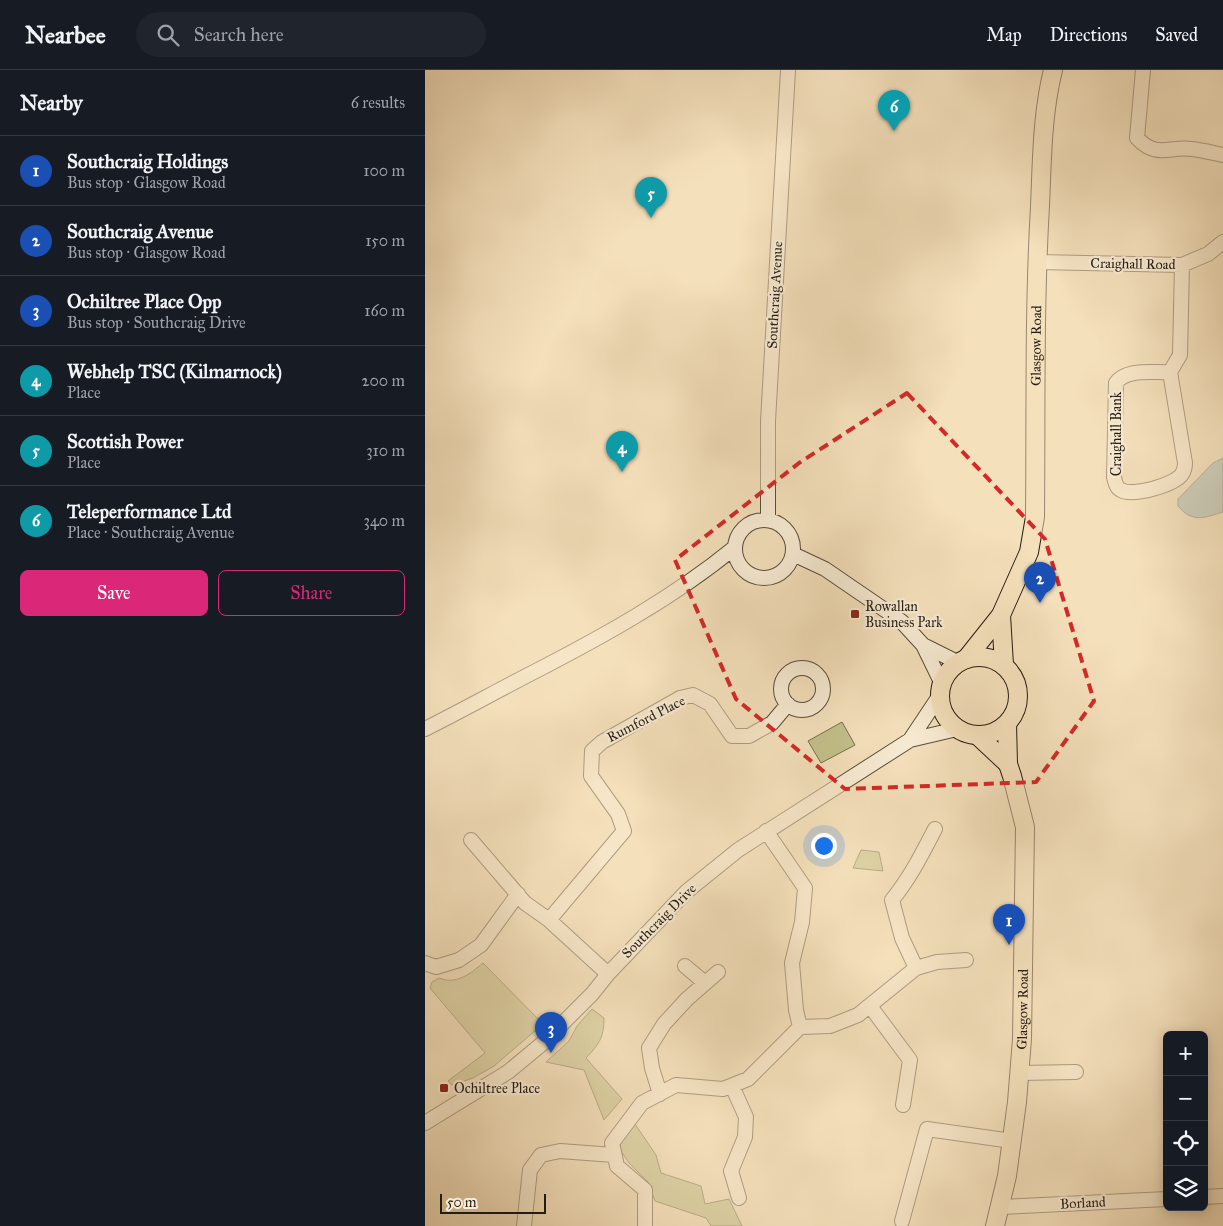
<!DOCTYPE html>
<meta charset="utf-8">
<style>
:root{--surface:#171b24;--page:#20242c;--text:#f1f3f6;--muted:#9ea1a6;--line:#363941;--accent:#db2777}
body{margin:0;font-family:"IM FELL Great Primer",serif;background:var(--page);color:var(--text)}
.controls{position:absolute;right:15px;bottom:15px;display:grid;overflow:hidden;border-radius:8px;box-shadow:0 2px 12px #0003}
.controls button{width:45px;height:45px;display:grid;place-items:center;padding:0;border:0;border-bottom:1px solid var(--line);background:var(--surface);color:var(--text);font:25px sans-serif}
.scale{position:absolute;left:15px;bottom:12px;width:106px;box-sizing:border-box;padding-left:5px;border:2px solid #251c13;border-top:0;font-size:14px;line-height:18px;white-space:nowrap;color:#251c13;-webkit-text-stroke:4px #f8ebd3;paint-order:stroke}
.you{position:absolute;left:398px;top:775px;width:18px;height:18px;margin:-12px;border:4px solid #fff;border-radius:50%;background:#1a73e8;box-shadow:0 0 0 8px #1a73e833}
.badge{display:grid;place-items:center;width:32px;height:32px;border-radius:50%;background:var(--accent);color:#fff;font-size:16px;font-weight:700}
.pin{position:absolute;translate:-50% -41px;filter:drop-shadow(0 1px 2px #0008)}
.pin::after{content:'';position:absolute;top:26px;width:18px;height:15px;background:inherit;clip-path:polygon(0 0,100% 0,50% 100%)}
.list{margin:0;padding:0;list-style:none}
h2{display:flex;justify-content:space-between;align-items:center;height:65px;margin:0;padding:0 20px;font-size:21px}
h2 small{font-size:16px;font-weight:400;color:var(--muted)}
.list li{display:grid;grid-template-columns:32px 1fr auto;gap:15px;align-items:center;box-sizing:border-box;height:70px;padding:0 20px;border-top:1px solid var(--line)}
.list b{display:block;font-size:19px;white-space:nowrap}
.list p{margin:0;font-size:16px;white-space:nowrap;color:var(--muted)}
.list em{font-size:16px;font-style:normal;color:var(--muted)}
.actions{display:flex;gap:10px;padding:15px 20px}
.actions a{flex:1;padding:11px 0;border:1px solid var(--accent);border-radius:8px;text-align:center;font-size:18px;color:var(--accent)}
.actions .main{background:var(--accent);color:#fff}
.icon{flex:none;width:28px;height:28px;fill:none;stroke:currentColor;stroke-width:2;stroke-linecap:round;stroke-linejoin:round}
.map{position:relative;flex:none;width:798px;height:1156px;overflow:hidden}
header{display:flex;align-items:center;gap:30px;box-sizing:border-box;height:70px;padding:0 25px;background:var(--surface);border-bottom:1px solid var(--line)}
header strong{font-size:24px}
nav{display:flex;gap:28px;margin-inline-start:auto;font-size:18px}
.search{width:350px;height:45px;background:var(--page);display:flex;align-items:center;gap:12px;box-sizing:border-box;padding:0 18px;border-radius:28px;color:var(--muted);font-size:19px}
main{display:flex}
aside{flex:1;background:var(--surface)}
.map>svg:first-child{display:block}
.green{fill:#c3c08b;stroke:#746e4f}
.water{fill:#a1babb;stroke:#6f7b78}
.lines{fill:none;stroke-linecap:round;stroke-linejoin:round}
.minor-casing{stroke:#594d3d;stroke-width:16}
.major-casing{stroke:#251c13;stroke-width:20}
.minor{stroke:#f8ebd3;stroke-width:14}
.major{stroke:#f4e0bb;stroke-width:18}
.marked{fill:none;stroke:#d62828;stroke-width:4;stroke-dasharray:10 6;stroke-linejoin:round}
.poi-dot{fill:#8f2418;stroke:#f8ebd3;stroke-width:2}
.labels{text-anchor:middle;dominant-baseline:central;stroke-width:4.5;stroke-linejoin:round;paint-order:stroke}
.street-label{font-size:14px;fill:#251c13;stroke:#f8ebd3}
.poi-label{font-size:14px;fill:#251c13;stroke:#f8ebd3;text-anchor:start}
</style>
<header>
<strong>Nearbee</strong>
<div class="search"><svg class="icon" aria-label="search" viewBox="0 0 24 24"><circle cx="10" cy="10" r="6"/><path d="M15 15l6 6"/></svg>Search here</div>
<nav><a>Map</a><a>Directions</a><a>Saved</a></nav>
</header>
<main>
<aside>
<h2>Nearby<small>6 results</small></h2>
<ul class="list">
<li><span class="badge" style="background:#1a4fb4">1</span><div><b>Southcraig Holdings</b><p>Bus stop · Glasgow Road</p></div><em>100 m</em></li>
<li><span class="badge" style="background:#1a4fb4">2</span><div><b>Southcraig Avenue</b><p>Bus stop · Glasgow Road</p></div><em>150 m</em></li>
<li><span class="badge" style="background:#1a4fb4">3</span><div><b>Ochiltree Place Opp</b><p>Bus stop · Southcraig Drive</p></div><em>160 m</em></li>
<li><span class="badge" style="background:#0f9aa8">4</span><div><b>Webhelp TSC (Kilmarnock)</b><p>Place</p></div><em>200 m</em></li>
<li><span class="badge" style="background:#0f9aa8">5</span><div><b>Scottish Power</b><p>Place</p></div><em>310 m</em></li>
<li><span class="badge" style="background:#0f9aa8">6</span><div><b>Teleperformance Ltd</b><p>Place · Southcraig Avenue</p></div><em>340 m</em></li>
</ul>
<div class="actions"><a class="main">Save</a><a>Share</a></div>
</aside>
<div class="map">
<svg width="798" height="1156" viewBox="0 0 798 1156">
<rect width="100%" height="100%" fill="#f4e0bb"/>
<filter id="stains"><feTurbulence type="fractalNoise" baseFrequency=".004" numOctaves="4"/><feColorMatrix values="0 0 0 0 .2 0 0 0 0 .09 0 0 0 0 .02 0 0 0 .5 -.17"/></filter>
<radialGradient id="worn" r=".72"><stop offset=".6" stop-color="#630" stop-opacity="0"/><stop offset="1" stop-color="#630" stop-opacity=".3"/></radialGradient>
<path class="green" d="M 417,652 L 430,675 L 396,693 L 383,671 Z
M 436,780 L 454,782 L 458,801 L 428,798 Z
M 58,893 L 118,954 L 69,996 L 48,1008 L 27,1015 L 23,1011 L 60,983 L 5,918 L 7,912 L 14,908 C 31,915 45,904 58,893 Z
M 167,939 L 179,948 C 179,968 174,974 161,988 L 197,1029 L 179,1050 L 159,1000 L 121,992 L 144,971 L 152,956 Z
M 210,1054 L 231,1085 L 236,1103 L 276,1116 L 280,1134 L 304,1129 L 317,1156 L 286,1156 L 281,1148 L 230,1131 L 223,1112 L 204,1093 L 194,1078 L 197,1070 Z"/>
<path class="water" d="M 798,388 L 798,442 C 779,448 767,453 753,436 L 753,429 L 788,393 Z"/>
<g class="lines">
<defs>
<path id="minor" d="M 718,0 L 712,68 C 732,89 743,76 767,79 C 777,80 788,83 798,85
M 612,192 L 757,195 L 783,184 L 798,172
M 745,302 C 729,303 701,298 691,313 L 689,407 C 690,411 691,418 696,420 C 707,427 750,415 757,404 C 759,401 760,397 760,393 L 745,302 L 755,285 L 757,195
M310 479a29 29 0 1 1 58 0a29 29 0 1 1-58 0Z
M 343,450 L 343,351 L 363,0
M 368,484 L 400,499 L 476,551 L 498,575 L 517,614
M 498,575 L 534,593
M356 619a21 21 0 1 1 42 0a21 21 0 1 1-42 0Z
M 0,659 C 36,641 70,622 105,604 C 175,568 248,528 309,478
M 485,670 L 515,625
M 46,770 L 100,833 L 124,850 L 183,904
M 124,850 L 199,761 L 193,744 L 166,706 L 167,681 L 177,672 L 255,628 L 268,625 L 285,634 L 307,666 L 324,666 L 347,653 L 363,634
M 0,893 L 11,897 L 34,890 L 56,875 L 93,824
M 260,896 L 280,913
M 491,898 L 477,868 L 467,830 C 485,808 497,784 510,759
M 445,936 L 485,990 L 478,1035
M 375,957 L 405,956 L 433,945 L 491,898 L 512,892 L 541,890
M 595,1003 L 651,1002
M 307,1016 L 321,1047 L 320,1067 L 306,1101 L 314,1128
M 235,1024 L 227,998 L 224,978 L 239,954 L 262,929 L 293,902
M 0,1053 L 83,1002 L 118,973 L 167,924 L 183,904 L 261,822 L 313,780 L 485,670 L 532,659
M 779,1127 L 798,1126
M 575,1137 L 742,1129
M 477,1151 L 502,1059 L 587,1071
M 99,1156 L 105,1100 L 116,1085 L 135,1081 L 189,1085
M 220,1156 L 220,1120 L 192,1096 L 187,1073 L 217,1033 L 251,1015 L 298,1019 L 323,1009 L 375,957 L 371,940 L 367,893 L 377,852 L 380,818 L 341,761"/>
<g id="major">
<path d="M 576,545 L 579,595"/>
<circle cx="554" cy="626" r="39"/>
<path id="s1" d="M 541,589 L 576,545 L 604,482 L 610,447 C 611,343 609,239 615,136 C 617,91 617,44 628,0"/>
<path d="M 553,666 L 583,694"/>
<path id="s2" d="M 570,1156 L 582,1106 L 592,1032 L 597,969 L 600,757 L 587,706 L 583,694 L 582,654"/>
</g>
</defs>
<use href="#minor" class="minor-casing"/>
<use href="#major" class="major-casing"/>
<use href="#minor" class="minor"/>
<use href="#major" class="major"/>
</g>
<path d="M0 0H798V1156H0ZM 482,323 L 620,469 L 669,631 L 611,712 L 420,719 L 311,629 L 250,490 L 374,393 Z" fill="#f4e0bb" fill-opacity=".55" fill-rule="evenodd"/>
<path class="marked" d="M 482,323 L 620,469 L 669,631 L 611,712 L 420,719 L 311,629 L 250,490 L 374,393 Z"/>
<g class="poi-dot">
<rect x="425" y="539" width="10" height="10" rx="2.5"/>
<rect x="14" y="1013" width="10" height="10" rx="2.5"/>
</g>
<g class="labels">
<g class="street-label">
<text transform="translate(708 194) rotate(1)">Craighall Road</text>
<text transform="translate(350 225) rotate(-87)">Southcraig Avenue</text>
<text stroke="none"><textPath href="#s1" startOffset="332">Glasgow Road</textPath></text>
<text transform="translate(691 364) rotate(-90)">Craighall Bank</text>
<text transform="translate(221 649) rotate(-27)">Rumford Place</text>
<text transform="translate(234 851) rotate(-45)">Southcraig Drive</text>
<text stroke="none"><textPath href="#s2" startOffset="219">Glasgow Road</textPath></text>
<text transform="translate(658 1133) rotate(-3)">Borland</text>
</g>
<g class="poi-label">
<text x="440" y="536">Rowallan<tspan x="440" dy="16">Business Park</tspan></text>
<text x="29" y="1018">Ochiltree Place</text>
</g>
</g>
<rect width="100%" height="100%" filter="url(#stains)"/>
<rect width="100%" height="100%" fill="url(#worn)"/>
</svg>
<div class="controls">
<button>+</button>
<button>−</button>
<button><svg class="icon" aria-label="locate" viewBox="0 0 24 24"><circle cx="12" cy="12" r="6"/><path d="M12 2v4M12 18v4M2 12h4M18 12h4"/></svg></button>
<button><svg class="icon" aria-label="layers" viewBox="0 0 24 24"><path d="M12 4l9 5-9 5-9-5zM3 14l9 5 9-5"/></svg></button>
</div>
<div class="scale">50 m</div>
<div class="you"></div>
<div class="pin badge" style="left:584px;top:875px;background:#1a4fb4">1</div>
<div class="pin badge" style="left:615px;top:533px;background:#1a4fb4">2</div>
<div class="pin badge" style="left:126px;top:983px;background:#1a4fb4">3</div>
<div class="pin badge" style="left:197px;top:402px;background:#0f9aa8">4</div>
<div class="pin badge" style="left:226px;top:148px;background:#0f9aa8">5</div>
<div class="pin badge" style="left:469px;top:61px;background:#0f9aa8">6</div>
</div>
</main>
